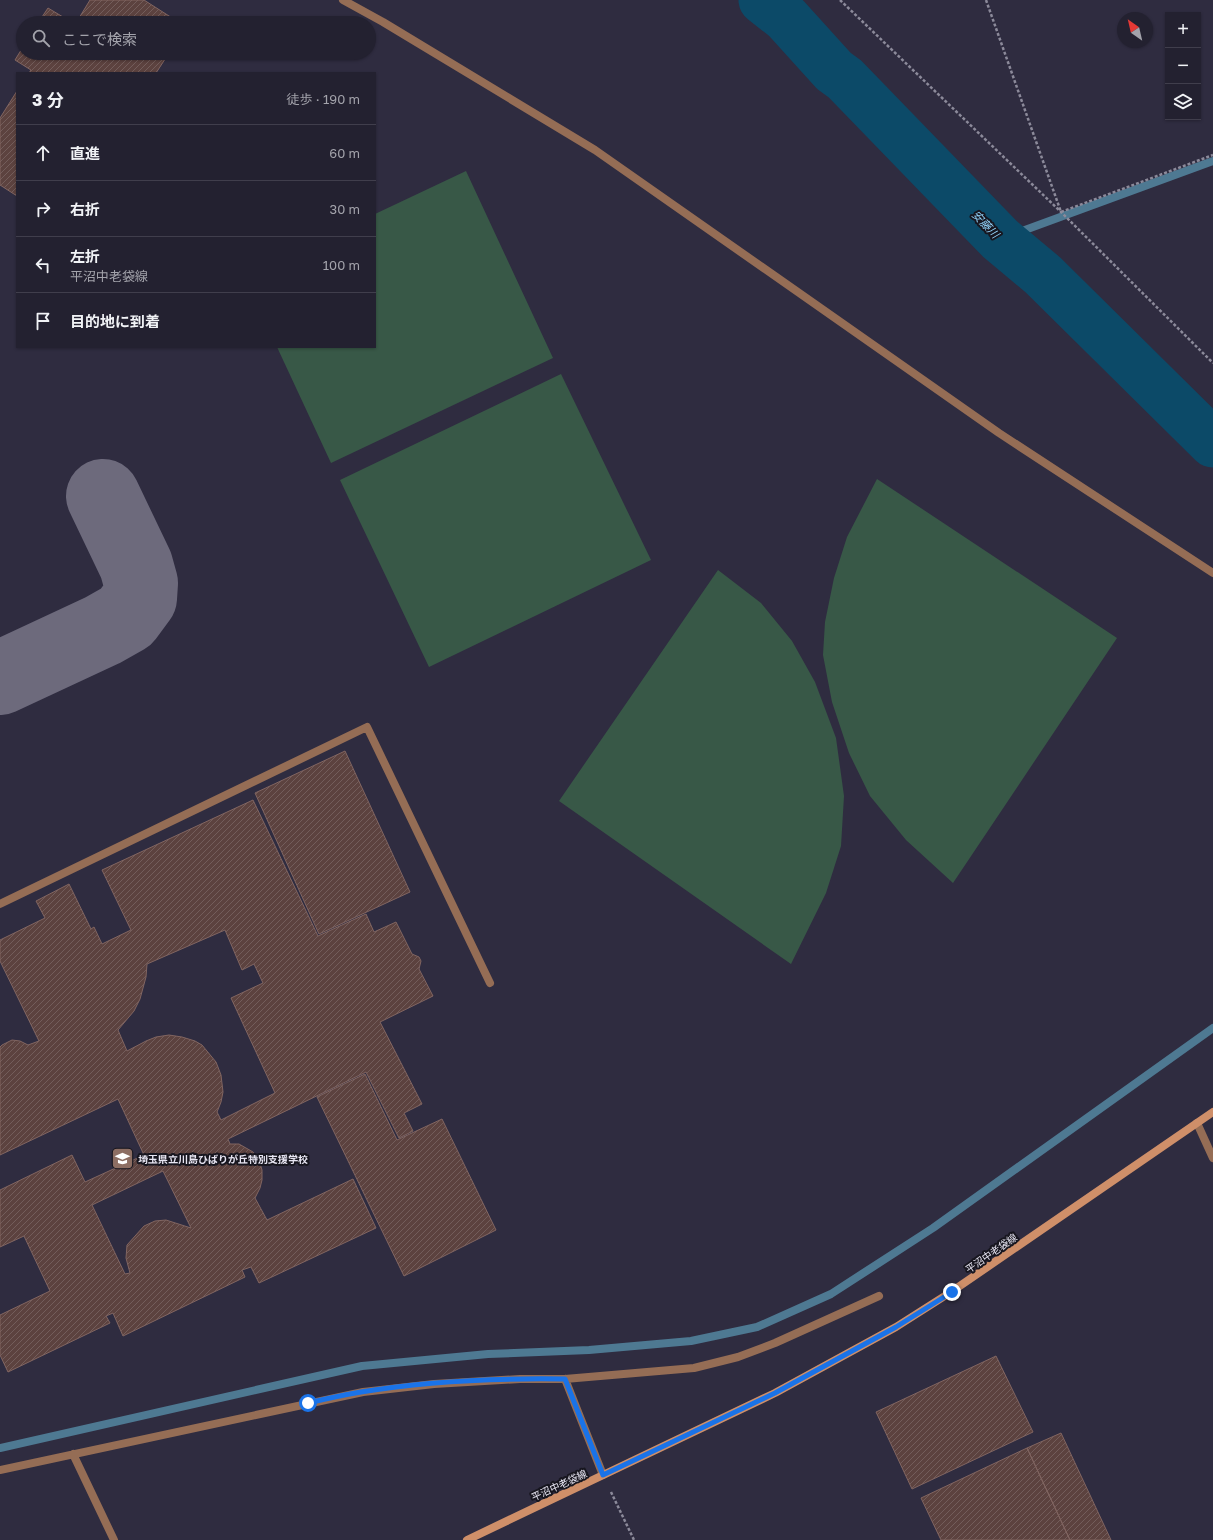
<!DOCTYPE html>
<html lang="ja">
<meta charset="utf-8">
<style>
:root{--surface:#232130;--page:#2f2e3c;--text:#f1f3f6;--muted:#a3a3ab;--line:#403e4c}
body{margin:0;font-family:"Golos Text","Noto Sans JP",sans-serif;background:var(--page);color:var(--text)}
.controls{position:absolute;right:12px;top:12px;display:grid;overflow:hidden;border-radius:0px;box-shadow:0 1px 3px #0004}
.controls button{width:36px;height:36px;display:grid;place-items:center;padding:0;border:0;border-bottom:1px solid var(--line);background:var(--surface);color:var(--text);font:20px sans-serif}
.compass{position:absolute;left:1117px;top:12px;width:36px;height:36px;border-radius:50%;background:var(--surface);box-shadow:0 1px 3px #0004;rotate:326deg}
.stop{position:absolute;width:12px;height:12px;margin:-9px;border:3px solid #1a73e8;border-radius:50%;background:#fff}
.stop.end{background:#1a73e8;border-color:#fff;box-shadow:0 1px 4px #0008}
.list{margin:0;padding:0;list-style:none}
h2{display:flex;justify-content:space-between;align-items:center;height:52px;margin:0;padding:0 16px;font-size:17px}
h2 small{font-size:13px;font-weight:400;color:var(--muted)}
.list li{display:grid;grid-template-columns:26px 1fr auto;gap:12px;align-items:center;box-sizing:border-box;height:56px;padding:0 16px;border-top:1px solid var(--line)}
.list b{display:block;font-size:15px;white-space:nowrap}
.list p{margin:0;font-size:13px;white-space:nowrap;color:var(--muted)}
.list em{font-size:13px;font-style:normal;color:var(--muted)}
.icon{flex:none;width:22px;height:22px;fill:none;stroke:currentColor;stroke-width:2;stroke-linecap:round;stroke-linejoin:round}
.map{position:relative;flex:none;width:1213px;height:1540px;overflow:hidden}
.search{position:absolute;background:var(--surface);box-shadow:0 1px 3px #0004;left:16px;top:16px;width:360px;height:44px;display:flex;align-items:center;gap:10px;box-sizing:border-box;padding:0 14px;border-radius:22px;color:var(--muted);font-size:15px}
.panel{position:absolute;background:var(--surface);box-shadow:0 1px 3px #0004;left:16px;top:72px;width:360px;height:276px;border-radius:0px}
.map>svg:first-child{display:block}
.grass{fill:#385847}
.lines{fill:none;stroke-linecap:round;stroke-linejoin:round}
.stream{stroke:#4e7992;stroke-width:8}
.river{stroke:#0c4a68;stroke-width:49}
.taxiway{stroke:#6d6a7c;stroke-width:74}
.building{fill:url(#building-hatch);stroke:#816561;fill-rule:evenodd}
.path{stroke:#8c8a9a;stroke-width:2.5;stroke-dasharray:3 2;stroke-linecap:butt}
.service{stroke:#956d55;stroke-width:8}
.minor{stroke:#956d55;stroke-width:8}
.tertiary{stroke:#956d55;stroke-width:8}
.secondary{stroke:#cf8f69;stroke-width:8}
.route{stroke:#1a73e8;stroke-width:5}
.labels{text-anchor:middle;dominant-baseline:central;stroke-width:4;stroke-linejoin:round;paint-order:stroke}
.poi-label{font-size:10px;font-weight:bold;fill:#e8e6f3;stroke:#17161f;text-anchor:start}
.street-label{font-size:10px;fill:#e8e6f3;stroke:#17161f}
.water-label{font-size:11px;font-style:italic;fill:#93d4fb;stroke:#17161f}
</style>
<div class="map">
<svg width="1213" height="1540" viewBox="0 0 1213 1540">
<defs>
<pattern id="building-hatch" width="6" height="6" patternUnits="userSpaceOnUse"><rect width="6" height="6" fill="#5c423f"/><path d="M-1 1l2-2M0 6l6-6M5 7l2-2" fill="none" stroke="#735d5b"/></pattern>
</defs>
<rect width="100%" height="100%" fill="#2f2c40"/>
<path class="grass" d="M 466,171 L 553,358 L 331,463 L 277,347 L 375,347 L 375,214 Z
M 561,374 L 651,560 L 429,667 L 340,480 Z
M 877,479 L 1117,638 L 953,883 L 906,840 L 870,796 L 849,753 L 832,702 L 823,655 L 825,622 L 834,578 L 847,537 Z
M 718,570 L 761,603 L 792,641 L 815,682 L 836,738 L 844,796 L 841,846 L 826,893 L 791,964 L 559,801 Z"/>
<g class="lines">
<path class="stream" d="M 1000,239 L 1213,161
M 0,1448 L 362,1366 L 488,1354 L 589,1350 L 691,1341 L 757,1327 L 831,1294 L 933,1228 L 1213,1028"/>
<path class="river" d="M 763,0 L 786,18 L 834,71 L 845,79 L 1000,239 L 1043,275 L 1213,443"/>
<path class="taxiway" d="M 0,678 L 103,630 L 126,617 L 140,598 L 141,583 L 136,565 L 103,496"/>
</g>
<path class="building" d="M 90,0 L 144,0 L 180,23 L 76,23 Z
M 48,8 L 73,23 L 38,23 Z
M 23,47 L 23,53 L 169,53 L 156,73 L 29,73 L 31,70 L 15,60 Z
M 17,91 L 17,196 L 0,185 L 0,118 Z
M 345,751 L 410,892 L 319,934 L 255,793 Z
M 253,800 L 318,936 L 366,914 L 374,932 L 396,922 L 412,954 L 419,957 L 421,961 L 419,969 L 433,996 L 380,1022 L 422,1104 L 404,1113 L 413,1131 L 399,1138 L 366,1072 L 228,1139 L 230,1144 L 239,1144 L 253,1152 L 259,1160 L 262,1170 L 262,1180 L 260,1188 L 255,1198 L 267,1220 L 353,1179 L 376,1228 L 259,1283 L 251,1267 L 242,1270 L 245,1277 L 123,1336 L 113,1313 L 106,1316 L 110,1323 L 8,1372 L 0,1355 L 0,1315 L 50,1291 L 24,1236 L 0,1247 L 0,1190 L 72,1155 L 85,1182 L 144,1155 L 118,1099 L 0,1155 L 0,1047 L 2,1045 L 12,1040 L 20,1041 L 28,1045 L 39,1041 L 0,961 L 0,940 L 45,918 L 36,901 L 69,884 L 91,929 L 94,927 L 102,944 L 131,930 L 102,870 ZM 225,930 L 242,970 L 254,964 L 263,983 L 231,998 L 275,1093 L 221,1120 L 217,1112 L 221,1102 L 223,1092 L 221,1075 L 216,1062 L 202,1045 L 195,1041 L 182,1037 L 169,1035 L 156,1037 L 146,1041 L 127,1051 L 118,1030 L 134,1011 L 140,999 L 146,977 L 147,964 ZM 163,1171 L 191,1228 L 166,1220 L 155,1221 L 144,1226 L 127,1245 L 126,1258 L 130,1273 L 125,1274 L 92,1205 Z
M 365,1074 L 397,1140 L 442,1119 L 496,1230 L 404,1276 L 317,1097 Z
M 996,1356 L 1033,1432 L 912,1489 L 876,1412 Z
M 1061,1433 L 1111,1540 L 1070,1540 L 1027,1448 Z
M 1027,1448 L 1070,1540 L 941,1540 L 921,1498 Z"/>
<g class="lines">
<path class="path" d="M 840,0 L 1061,212 L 1213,363
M 986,0 L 1061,212 L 1213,155
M 611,1492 L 634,1540"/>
<path class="service" d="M 0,904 L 367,727 L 490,983
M 565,1379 L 603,1475
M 73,1454 L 114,1540
M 0,1470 L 363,1392 L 434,1384 L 520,1379 L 565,1379 L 694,1368 L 738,1357 L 775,1343 L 879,1296"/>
<path class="minor" d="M 1197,1123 L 1213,1158"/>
<path class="tertiary" d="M 343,0 L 383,22 L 595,150 L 999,433 L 1213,573"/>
<path class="secondary" d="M 467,1540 L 775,1393 L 896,1327 L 951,1292 L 1213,1112"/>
</g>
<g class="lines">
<path class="route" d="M 308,1403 C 325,1399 343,1395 361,1392 C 427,1381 498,1378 565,1379 L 603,1475 L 775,1393 L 896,1327 L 952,1292"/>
</g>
<defs>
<symbol id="school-square" viewBox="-11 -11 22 22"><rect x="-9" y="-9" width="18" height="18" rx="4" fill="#8d6e63" stroke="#17161f"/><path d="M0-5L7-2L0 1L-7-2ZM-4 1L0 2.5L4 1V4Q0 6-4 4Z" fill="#fff"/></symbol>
</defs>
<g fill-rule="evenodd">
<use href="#school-square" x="110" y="1146" width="25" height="25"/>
</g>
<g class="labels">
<g class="poi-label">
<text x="138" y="1159">埼玉県立川島ひばりが丘特別支援学校</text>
</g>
<g class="street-label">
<text transform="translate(991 1253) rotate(-35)">平沼中老袋線</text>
<text transform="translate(559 1485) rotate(-25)">平沼中老袋線</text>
</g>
<g class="water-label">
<text transform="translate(986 224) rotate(46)">安藤川</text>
</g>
</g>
</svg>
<div class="controls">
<button>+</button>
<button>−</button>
<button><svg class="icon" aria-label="layers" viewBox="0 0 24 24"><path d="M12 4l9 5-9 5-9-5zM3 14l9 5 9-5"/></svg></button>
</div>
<svg class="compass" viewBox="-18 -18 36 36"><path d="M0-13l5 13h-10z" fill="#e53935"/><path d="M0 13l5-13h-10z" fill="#a3a3ab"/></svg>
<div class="stop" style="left:308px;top:1403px"></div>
<div class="stop end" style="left:952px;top:1292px"></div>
<div class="search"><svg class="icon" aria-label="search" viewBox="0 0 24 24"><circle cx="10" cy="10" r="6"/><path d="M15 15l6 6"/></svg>ここで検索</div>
<section class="panel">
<h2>3 分<small>徒歩 · 190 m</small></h2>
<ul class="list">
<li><svg class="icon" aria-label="ahead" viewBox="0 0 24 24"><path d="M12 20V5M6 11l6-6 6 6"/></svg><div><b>直進</b></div><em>60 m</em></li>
<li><svg class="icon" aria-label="right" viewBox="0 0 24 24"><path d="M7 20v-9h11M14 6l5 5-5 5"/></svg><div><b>右折</b></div><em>30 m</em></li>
<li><svg class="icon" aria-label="left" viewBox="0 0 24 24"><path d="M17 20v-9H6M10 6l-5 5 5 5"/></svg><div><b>左折</b><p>平沼中老袋線</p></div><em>100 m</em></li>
<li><svg class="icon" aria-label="arrive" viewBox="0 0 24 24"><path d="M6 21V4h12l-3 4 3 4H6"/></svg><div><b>目的地に到着</b></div></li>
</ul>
</section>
</div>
